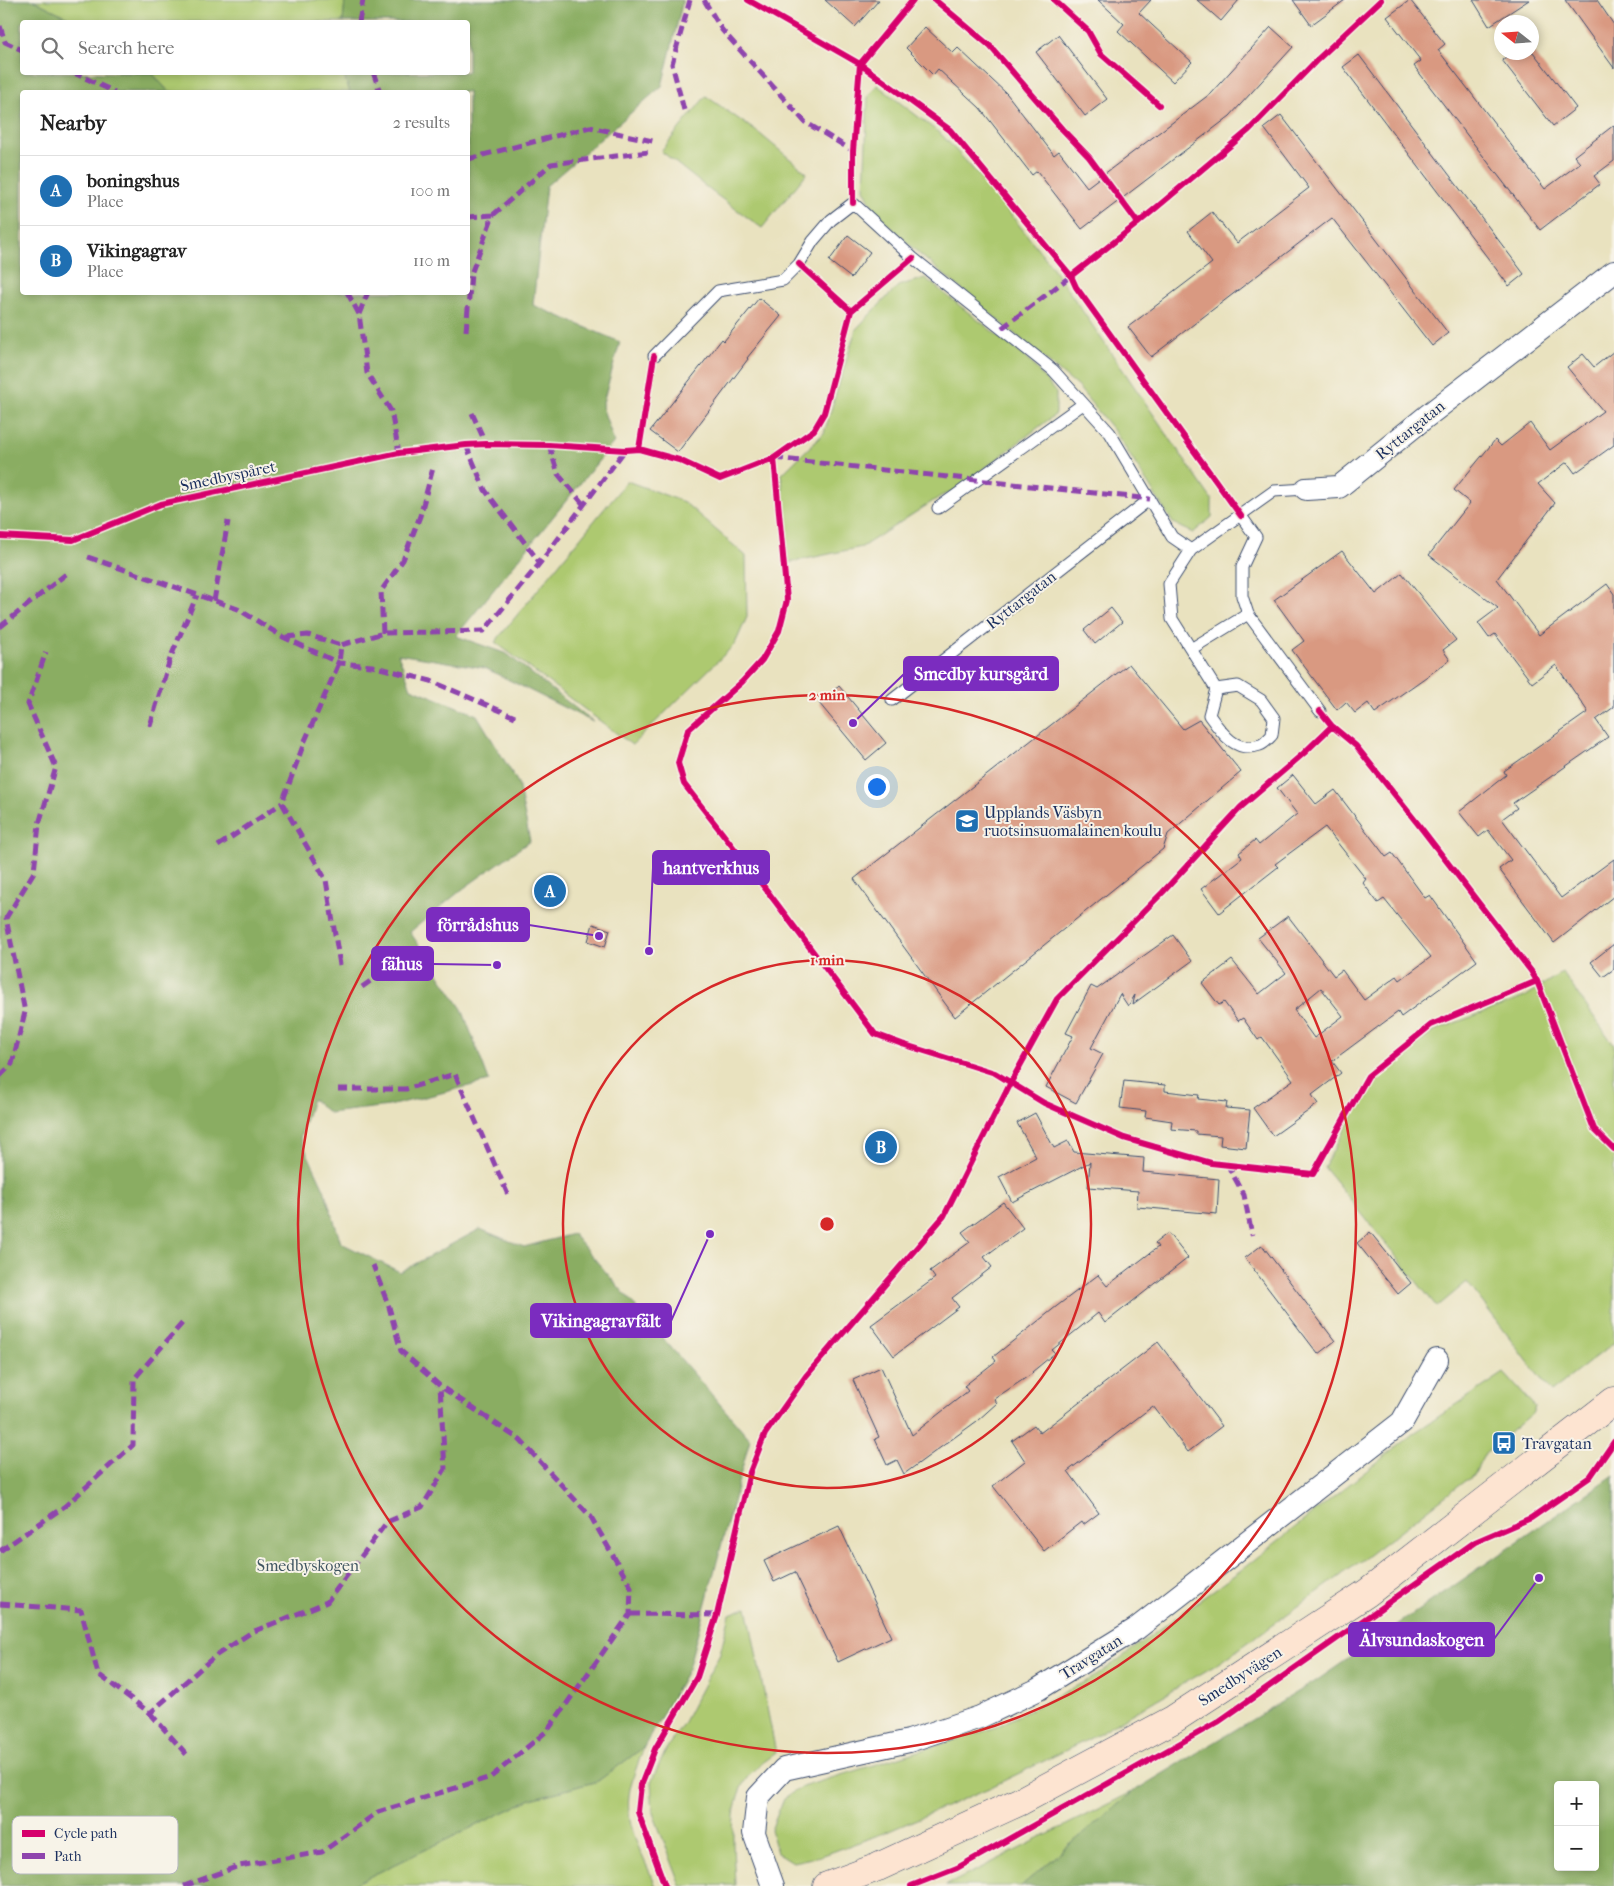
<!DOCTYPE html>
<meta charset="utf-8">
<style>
:root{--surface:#fff;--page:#f6f6f6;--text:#222;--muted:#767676;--line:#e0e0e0;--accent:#1f6fb2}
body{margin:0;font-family:"IM FELL French Canon",serif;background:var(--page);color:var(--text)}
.controls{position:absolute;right:15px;bottom:15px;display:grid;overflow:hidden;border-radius:5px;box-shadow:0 2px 8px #0003}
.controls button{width:45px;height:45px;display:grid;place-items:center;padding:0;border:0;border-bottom:1px solid var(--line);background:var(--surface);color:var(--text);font:25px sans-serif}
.compass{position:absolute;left:1494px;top:15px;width:45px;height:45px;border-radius:50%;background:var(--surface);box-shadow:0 2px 8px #0003;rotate:287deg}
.you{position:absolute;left:876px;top:786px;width:18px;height:18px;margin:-12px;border:4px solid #fff;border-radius:50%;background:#1a73e8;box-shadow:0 0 0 8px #1a73e833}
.badge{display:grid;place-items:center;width:32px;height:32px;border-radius:50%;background:var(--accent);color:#fff;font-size:16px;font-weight:700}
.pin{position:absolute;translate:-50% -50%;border:2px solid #fff;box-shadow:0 1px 5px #0006}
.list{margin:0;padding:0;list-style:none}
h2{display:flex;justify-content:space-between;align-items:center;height:65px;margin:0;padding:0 20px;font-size:21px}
h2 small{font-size:16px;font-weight:400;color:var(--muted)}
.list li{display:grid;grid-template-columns:32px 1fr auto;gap:15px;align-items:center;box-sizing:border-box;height:70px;padding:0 20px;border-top:1px solid var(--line)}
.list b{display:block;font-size:19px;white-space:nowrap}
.list p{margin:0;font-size:16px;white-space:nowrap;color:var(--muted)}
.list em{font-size:16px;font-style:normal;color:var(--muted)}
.icon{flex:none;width:28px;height:28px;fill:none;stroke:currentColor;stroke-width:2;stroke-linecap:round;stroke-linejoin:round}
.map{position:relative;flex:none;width:1614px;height:1886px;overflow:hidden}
.search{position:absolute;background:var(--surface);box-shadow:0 2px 8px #0003;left:20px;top:20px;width:450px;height:55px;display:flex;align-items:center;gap:12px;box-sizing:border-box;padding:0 18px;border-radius:5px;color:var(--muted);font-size:19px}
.panel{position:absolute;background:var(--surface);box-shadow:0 2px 8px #0003;left:20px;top:90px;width:450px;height:205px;border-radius:5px}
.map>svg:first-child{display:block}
.green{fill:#adc96f;stroke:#647c66}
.forest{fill:#8aad62;stroke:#526e60;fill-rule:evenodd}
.building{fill:#d99981;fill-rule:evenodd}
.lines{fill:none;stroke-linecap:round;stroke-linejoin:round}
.lane-casing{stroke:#3a4a6d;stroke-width:13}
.street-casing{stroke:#3a4a6d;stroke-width:24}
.secondary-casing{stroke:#3a4a6d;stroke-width:29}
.lane{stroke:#fff;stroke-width:11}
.street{stroke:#fff;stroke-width:22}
.secondary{stroke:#fde4d1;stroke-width:28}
.quiet{stroke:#8e44ad;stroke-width:5;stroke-dasharray:10 5;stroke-linecap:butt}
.cycleway-casing{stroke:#f7f3e8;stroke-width:9}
.cycleway{stroke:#d6006c;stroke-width:6}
.ring{fill:none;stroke:#d62828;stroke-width:2.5}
.labels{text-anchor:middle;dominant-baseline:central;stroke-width:4;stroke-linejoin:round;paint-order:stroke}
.street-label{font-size:16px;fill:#1b2f5e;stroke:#f7f3e8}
.poi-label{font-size:16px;fill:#1b2f5e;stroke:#f7f3e8;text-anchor:start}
.park-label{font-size:16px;fill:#405662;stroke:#f7f3e8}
.key{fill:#f7f3e8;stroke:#b5b8bf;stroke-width:1}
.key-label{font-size:14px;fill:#1b2f5e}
.centre{fill:#d62828;stroke:#f7f3e8;stroke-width:2.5}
.ring-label{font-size:15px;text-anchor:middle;font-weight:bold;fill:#d62828;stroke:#f7f3e8;stroke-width:4;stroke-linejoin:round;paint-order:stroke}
.leader{fill:none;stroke:#7b2cbf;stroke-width:2}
.callout-dot{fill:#7b2cbf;stroke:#f7f3e8;stroke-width:2}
.callout{fill:#7b2cbf;stroke:#7b2cbf;stroke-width:2}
.callout-label{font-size:18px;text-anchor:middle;font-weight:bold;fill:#fff}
</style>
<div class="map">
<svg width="1614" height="1886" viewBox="0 0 1614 1886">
<rect width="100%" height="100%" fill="#f7f3e8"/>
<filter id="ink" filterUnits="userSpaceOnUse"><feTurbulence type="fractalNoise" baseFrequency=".02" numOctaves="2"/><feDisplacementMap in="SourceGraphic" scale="10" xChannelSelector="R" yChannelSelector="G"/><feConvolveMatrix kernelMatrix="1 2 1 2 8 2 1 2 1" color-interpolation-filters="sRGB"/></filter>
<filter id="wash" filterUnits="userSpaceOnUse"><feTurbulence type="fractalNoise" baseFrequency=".0096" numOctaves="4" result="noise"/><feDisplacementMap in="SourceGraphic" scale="20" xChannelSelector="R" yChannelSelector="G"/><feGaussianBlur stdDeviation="1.12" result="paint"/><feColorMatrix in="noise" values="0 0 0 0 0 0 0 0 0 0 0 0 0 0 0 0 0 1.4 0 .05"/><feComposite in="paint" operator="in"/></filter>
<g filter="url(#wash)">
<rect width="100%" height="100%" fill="#e9e2bf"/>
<path class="green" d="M 33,0 L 345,0 L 343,22 L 78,22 Z
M 152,73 L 343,73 L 350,92 L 169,92 Z
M 877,85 L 942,135 L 984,181 L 1051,265 L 1212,500 L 1212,517 L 1193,533 L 1173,523 L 1115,432 L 1078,387 L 917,252 L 876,213 L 864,189 L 868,96 Z
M 706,96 L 760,134 L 807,173 L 762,228 L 711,191 L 661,151 Z
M 925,278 L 1031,362 L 1056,393 L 1056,414 L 956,490 L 941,496 L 862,547 L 787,563 L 782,474 L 824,433 L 856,329 L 898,286 Z
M 627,481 L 684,502 L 746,556 L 747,617 L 735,644 L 632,745 L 495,642 Z
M 1562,972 L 1614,1045 L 1614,1343 L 1551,1392 L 1467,1282 L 1437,1307 L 1324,1167 L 1372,1080 L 1436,1030 L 1525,997 Z
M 1504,1373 L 1535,1407 L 1532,1414 L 1485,1453 L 1475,1473 L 1365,1558 L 1221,1662 L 1089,1739 L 989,1788 L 889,1831 L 821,1856 L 793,1862 L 777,1852 L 771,1830 L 784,1798 L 802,1787 L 994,1728 L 1096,1676 L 1245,1567 L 1414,1433 Z
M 747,1607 L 776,1753 C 767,1760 754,1768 747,1778 C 727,1804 734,1854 735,1885 L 681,1886 L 653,1813 L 651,1782 L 668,1746 L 684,1722 L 720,1653 L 730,1614 Z
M 644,1747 C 639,1762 631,1779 629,1795 C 625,1827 644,1858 656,1886 L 350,1886 L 531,1799 L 598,1781 Z
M 1134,1791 L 1021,1886 L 945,1886 Z"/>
<path class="forest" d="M 0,0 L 33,0 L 78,22 L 22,22 L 22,72 L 152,73 L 169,92 L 22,92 L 22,292 L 468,292 L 468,92 L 350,92 L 343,73 L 468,72 L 468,22 L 343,22 L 345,0 L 683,0 L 662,86 L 546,186 L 533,305 L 620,342 L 602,406 L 614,442 L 456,636 L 507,654 L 593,722 L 485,668 L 398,654 L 411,688 L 477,715 L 518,783 L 530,841 L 464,888 L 410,932 L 462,1009 L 489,1081 L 389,1106 L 329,1113 L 312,1099 L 300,1138 L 324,1189 L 341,1243 L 400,1272 L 480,1229 L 524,1247 L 573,1234 L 750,1439 L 688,1669 L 644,1747 L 598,1781 L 531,1799 L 350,1886 L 0,1886 Z
M 1614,1475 L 1614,1886 L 1021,1886 L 1134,1791 L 1316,1681 ZM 1558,1785 L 1595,1785 L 1595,1867 L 1558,1867 Z"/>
<g id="blocks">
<path class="building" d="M 825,0 L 879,0 L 855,27 Z
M 1098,0 L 1151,0 L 1139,13 L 1192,62 L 1173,82 L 1118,31 L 1124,24 Z
M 1197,0 L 1239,0 L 1221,21 Z
M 1293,0 L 1345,0 L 1311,25 Z
M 1410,0 L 1445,44 L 1438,50 L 1545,189 L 1580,163 L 1574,156 L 1614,125 L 1614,161 L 1594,176 L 1600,184 L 1540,230 L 1414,66 L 1421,61 L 1387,17 Z
M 1473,0 L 1529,0 L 1489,26 Z
M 1565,0 L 1597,0 L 1614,25 L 1614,68 Z
M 925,27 L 953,53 L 958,48 L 1007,94 L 1054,155 L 1059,151 L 1087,187 L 1210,94 L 1271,27 L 1293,47 L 1230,116 L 1082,229 L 1037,171 L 1032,175 L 980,108 L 938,69 L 933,75 L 906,48 Z
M 1058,35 L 1107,99 L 1085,116 L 1036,52 Z
M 1513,52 L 1533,52 L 1576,108 L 1553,126 L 1502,60 Z
M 1359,55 L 1524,274 L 1509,286 L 1343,67 Z
M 1281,115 L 1448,333 L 1432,346 L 1332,218 L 1151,357 L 1128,327 L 1212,263 L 1188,231 L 1212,212 L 1237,243 L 1309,188 L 1264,128 Z
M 848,235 L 870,252 L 851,278 L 829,261 Z
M 759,298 L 781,316 L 747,358 L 748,359 L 678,452 L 650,431 L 722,339 L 724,341 Z
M 1614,351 L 1614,445 L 1575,473 L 1567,462 L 1538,484 L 1555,503 L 1497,579 L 1539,635 L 1607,584 L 1614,594 L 1614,707 L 1596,720 L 1608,737 L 1513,803 L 1517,808 L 1502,819 L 1561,898 L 1614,859 L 1614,896 L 1554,943 L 1499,869 L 1511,860 L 1488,830 L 1479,837 L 1459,812 L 1506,775 L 1504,771 L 1588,712 L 1556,665 L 1532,683 L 1495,634 L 1489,638 L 1478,623 L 1498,608 L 1429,555 L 1470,503 L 1454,490 L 1495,440 L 1501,446 L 1530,423 L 1550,450 L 1603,411 L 1567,367 L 1583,354 L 1594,367 Z
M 1342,551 L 1376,594 L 1402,573 L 1456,640 L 1443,650 L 1450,660 L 1375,713 L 1368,703 L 1355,713 L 1346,702 L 1337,710 L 1292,650 L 1304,641 L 1274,600 Z
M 1111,608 L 1122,622 L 1095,644 L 1084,630 Z
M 1129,664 L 1183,729 L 1199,720 L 1241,772 L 1168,834 L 1163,849 L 955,1017 L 854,879 Z
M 839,686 L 886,743 L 866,760 L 819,703 Z
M 1293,775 L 1316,804 L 1335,790 L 1386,857 L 1392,853 L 1425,898 L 1430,895 L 1477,961 L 1401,1017 L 1398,1012 L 1332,1061 L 1341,1073 L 1312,1095 L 1318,1104 L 1273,1136 L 1253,1108 L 1293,1080 L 1262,1037 L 1258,1040 L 1243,1018 L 1238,1021 L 1224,1002 L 1219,1005 L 1202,983 L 1232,960 L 1259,994 L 1286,973 L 1258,938 L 1288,916 L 1334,976 L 1342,970 L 1364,1000 L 1397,976 L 1400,980 L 1431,957 L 1384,899 L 1378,903 L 1363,883 L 1366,879 L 1325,827 L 1275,864 L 1278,867 L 1219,913 L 1201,889 L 1242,858 L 1239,853 L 1255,840 L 1259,845 L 1297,814 L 1277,788 ZM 1321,988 L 1343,1016 L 1314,1038 L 1294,1010 Z
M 593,924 L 610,930 L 605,947 L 588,941 Z
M 1173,935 L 1192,961 L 1133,1004 L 1135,995 L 1128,1006 L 1120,994 L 1091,1048 L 1103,1054 L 1076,1103 L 1046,1087 L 1073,1036 L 1066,1033 L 1091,986 L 1097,989 Z
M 1614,944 L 1614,969 L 1603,977 L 1591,962 Z
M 1124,1081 L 1165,1085 L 1165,1091 L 1199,1095 L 1198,1099 L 1227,1102 L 1226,1108 L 1250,1110 L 1246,1148 L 1220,1145 L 1221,1136 L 1196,1134 L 1196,1131 L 1171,1129 L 1172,1121 L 1145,1117 L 1146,1111 L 1120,1108 Z
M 1035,1113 L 1054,1148 L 1068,1141 L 1074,1152 L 1144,1158 L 1143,1172 L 1219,1179 L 1217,1214 L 1137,1207 L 1138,1191 L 1088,1187 L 1090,1162 L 1012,1202 L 999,1177 L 1036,1157 L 1017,1123 Z
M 1003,1202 L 1023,1228 L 984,1257 L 992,1267 L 952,1298 L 959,1307 L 894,1356 L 871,1325 L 935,1278 L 930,1271 L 970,1242 L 962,1232 Z
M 1370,1232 L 1411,1283 L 1398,1294 L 1357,1243 Z
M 1168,1233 L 1188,1258 L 1105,1323 L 1098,1313 L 1052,1350 L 1055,1353 L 1032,1372 L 1033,1373 L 994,1399 L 997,1403 L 977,1421 L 904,1474 L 897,1460 L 887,1465 L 875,1439 L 879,1437 L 853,1380 L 881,1367 L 912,1435 L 968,1391 L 964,1386 L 996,1361 L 993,1357 L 1057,1306 L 1098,1275 L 1107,1286 L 1158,1247 L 1155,1243 Z
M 1262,1245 L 1335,1341 L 1318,1354 L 1245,1258 Z
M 1158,1342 L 1222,1426 L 1188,1452 L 1153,1406 L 1068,1471 L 1099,1513 L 1083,1525 L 1081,1522 L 1044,1551 L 993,1486 L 1025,1461 L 1012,1441 L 1034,1425 L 1040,1433 Z
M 839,1526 L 891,1637 L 838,1662 L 795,1572 L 774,1582 L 764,1561 Z"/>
</g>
</g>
<g filter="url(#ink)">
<use href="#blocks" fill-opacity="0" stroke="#3a4a6d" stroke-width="1"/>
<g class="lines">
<defs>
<path id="lane" d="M 654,356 L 718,291 L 783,280 L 799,264 L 813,241 L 831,220 L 853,203 L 913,258 L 1053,370 L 1110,433 L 1172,537 L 1191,550 L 1274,491 L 1306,489
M 938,508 L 1083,404
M 1241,516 L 1256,537 L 1242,567 L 1242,596 L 1248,614 L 1320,711
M 1191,550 L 1169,584 L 1172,619 L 1216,689 L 1209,715 C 1221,732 1235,754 1260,745 C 1264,744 1269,738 1272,735 L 1274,718 L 1261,700 L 1238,686 L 1216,689
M 1191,649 L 1248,614
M 892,700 L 1150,499"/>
<path id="street" d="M 1306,489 L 1339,487 L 1427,416 L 1614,272
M 773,1886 L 754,1833 L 758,1797 L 784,1769 L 909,1741 L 980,1717 L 1037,1690 L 1136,1629 L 1402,1422 L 1437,1360"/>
<path id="secondary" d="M 827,1886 L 878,1867 L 1021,1801 L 1174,1719 L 1367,1593 L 1614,1401"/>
</defs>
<use href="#lane" class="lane-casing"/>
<use href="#street" class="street-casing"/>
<use href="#secondary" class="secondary-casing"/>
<use href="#lane" class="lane"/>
<use href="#street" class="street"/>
<use href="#secondary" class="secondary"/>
<path class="quiet" d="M 704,0 L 722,30 L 805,122 L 853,151
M 359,22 L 363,0
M 0,26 L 5,42 L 22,50
M 72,72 L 115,92
M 373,72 L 380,92
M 684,110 L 672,64 L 690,0
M 468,159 L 590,127 L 657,142
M 468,217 L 493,215
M 347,292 L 359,314 L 367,373 L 391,411 L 399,453
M 439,292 L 439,293
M 359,314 L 368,292
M 1002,328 L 1071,276
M 466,331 L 471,274 L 493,215 L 551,164 L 649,152
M 472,413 L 486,444
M 466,445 L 485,490 L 540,563
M 549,445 L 558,474 L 584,505
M 774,458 L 1150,499
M 88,557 L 238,609 L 283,637 L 339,663 L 372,666 L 431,681 L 515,717
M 214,601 L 228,521
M 0,627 L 66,574
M 383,633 L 381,591 L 403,560 L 420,516 L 433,468
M 286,637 L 308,635 L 341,645
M 150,726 L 170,659 L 197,595
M 218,846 L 282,803
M 340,965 L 326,880 L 282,803 L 304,743 L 339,663 L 341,645 L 383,633 L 484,631 L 540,563 L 625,450
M 362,987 L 410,953
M 0,1076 L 12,1064 L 25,1012 L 6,918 L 34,872 L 39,824 L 56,767 L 28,704 L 46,652
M 338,1089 L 406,1089 L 455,1074 L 509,1197
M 1227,1164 L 1244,1195 L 1252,1235
M 0,1551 L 65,1506 L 133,1445 L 134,1379 L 184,1321
M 0,1604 L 81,1610 L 98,1674 L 150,1713 L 215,1656 L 252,1632 L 327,1602 L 387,1522 L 422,1507 L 445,1469 L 440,1386
M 630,1614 L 717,1615
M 150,1713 L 187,1755
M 184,1886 L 239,1866 L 322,1852 L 378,1812 L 491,1777 L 548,1730 L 630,1614 L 631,1587 L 591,1517 L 520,1440 L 440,1386 L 401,1351 L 389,1307 L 373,1265"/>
<defs>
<path id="cycleway" d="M 748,0 L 860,64 L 950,130 L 1071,276 L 1076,287 L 1241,516
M 935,0 L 990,46 L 1062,129 L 1089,157 L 1138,223
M 1054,0 L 1088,31 L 1101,54 L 1159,105
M 853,203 L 853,151 L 860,64 L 913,0
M 799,264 L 851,311
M 1071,276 L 1138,223 L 1249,130 L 1317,60 L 1381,0
M 639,449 L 654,356
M 774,458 L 787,600 L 779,631 L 762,660 L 742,682 L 688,730 L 678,763 L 684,784 L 768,892 L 875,1034 L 902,1044 L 995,1073 L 1044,1103 L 1124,1138 L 1211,1163 L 1313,1174 L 1368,1076 L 1431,1025 L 1537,981
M 0,536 L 73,540 L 161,504 L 399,453 L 466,445 L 486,444 L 549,445 L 625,450 L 639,449 L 679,460 L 720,479 L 774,458 L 814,430 L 824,413 L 851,311 L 913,258
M 1332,726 L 1356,746 L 1418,824 L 1531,971 L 1537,981 L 1594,1129 L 1614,1149
M 665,1886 L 638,1812 L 641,1785 L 655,1749 L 697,1677 L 717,1615 L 750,1472 L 765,1434 L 806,1376 L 944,1216 L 1011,1082 L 1057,999 L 1163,892 L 1241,807 L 1304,753 L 1332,726 L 1320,711
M 911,1886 L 957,1868 L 1218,1722 L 1475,1542 L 1531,1518 L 1590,1477 L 1614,1442"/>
</defs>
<use href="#cycleway" class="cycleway-casing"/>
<use href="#cycleway" class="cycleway"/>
</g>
</g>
<g class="ring">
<circle cx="827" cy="1224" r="264"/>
<circle cx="827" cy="1224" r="529"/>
</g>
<defs>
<symbol id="school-square" viewBox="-11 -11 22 22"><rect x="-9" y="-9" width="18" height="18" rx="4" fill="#1f6fb2" stroke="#f7f3e8"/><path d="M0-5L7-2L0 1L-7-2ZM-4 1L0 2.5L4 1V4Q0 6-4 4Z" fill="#fff"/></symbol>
<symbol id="bus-square" viewBox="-11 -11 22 22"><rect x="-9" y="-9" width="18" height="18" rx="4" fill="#1f6fb2" stroke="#f7f3e8"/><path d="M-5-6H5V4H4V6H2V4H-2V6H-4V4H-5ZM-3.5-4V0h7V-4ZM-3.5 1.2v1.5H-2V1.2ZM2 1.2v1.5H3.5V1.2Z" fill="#fff"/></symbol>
</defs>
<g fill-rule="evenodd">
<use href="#school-square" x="953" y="807" width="28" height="28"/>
<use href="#bus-square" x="1490" y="1429" width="28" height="28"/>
</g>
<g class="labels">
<g class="street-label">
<text transform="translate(1410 430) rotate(-39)">Ryttargatan</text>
<text transform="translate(228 476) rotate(-12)">Smedbyspåret</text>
<text transform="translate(1021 600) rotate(-38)">Ryttargatan</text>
<text transform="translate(1091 1657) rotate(-32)">Travgatan</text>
<text transform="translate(1240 1676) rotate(-33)">Smedbyvägen</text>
</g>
<g class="poi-label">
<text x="984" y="812">Upplands Väsbyn<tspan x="984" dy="18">ruotsinsuomalainen koulu</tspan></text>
<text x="1522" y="1443">Travgatan</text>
</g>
<g class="park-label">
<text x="308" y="1565">Smedbyskogen</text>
</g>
</g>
<rect x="12" y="1816" width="166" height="58" rx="8" class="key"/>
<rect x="22" y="1830" width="23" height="7" fill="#d6006c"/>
<rect x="22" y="1853" width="23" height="6" fill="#8e44ad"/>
<g class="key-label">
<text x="54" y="1838">Cycle path</text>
<text x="54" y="1861">Path</text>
</g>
<circle cx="827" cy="1224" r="8" class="centre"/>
<g class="ring-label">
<text x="827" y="700">2 min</text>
<text x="827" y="965">1 min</text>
</g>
<path class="leader" d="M853 723L904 674M649 951L653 868M599 936L529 925M497 965L433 964M710 1234L671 1321M1539 1578L1494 1639"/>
<g class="callout-dot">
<circle cx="853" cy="723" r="5"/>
<circle cx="649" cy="951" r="5"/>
<circle cx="599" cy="936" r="5"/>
<circle cx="497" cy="965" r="5"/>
<circle cx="710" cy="1234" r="5"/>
<circle cx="1539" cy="1578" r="5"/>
</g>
<g class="callout">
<rect x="904" y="657" width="154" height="33" rx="5"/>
<rect x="653" y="851" width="116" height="33" rx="5"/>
<rect x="427" y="908" width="102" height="33" rx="5"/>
<rect x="372" y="947" width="61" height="33" rx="5"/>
<rect x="531" y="1304" width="140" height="33" rx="5"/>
<rect x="1349" y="1623" width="145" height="33" rx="5"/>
</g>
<g class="callout-label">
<text x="981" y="680">Smedby kursgård</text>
<text x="711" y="874">hantverkhus</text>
<text x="478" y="931">förrådshus</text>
<text x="402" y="970">fähus</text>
<text x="601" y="1327">Vikingagravfält</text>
<text x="1422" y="1646">Älvsundaskogen</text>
</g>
</svg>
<div class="controls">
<button>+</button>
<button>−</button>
</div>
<svg class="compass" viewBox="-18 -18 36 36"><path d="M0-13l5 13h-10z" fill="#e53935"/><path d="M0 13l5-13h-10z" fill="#767676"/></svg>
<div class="you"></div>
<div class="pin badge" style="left:550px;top:891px">A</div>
<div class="pin badge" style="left:881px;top:1147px">B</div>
<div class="search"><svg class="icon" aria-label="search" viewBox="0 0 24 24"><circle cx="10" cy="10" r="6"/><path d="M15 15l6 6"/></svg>Search here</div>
<section class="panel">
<h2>Nearby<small>2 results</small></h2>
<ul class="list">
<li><span class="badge">A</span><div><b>boningshus</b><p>Place</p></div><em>100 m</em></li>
<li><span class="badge">B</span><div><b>Vikingagrav</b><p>Place</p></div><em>110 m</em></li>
</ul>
</section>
</div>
